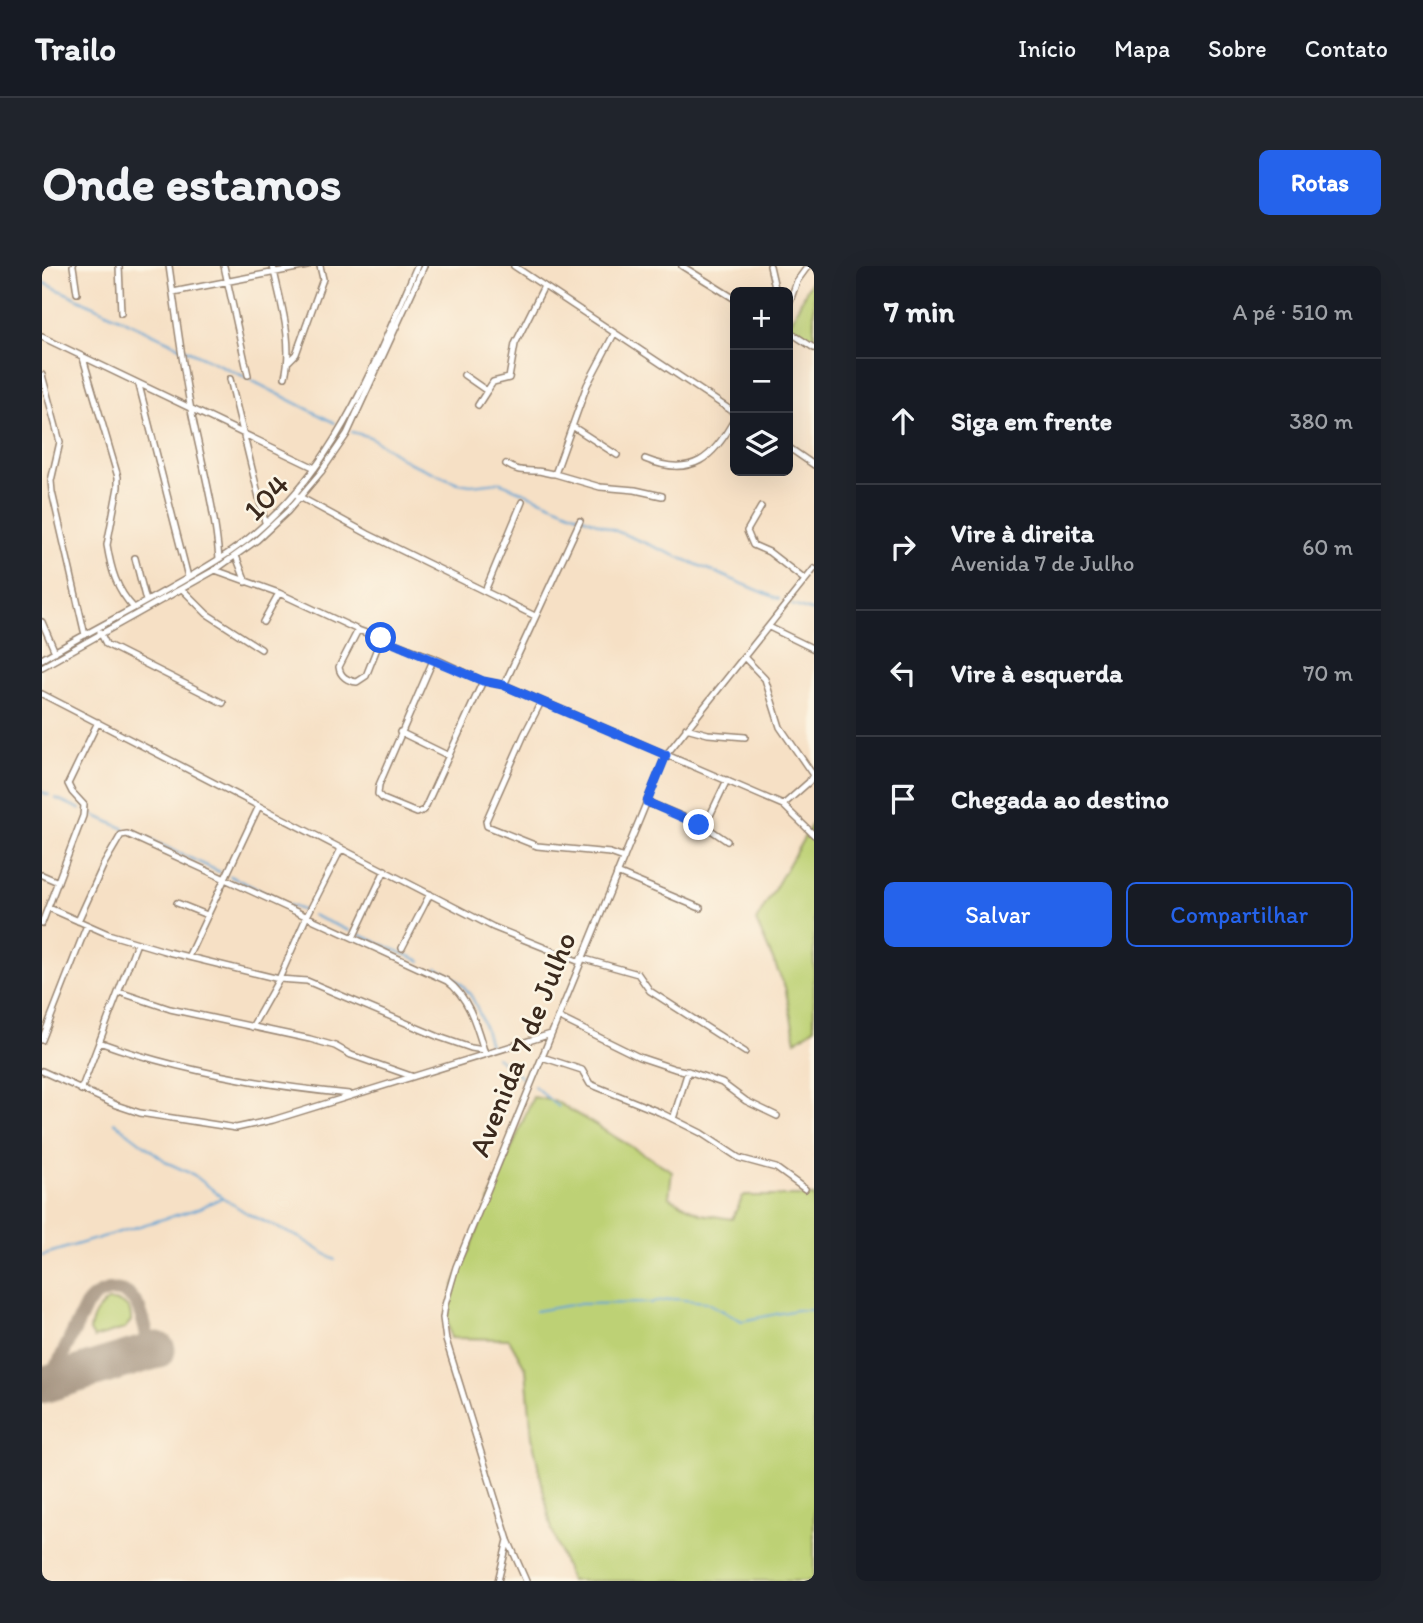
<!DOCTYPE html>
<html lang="pt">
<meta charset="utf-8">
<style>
:root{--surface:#171b24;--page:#20242c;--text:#f1f3f6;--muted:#9ea1a6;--line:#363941;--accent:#2563eb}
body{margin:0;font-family:Itim,sans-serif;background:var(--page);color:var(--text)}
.controls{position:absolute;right:21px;top:21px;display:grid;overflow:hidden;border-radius:10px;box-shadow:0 7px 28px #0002}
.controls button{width:63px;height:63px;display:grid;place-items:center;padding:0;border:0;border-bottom:2px solid var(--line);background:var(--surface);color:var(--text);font:35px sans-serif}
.stop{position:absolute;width:21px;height:21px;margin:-16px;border:5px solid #2563eb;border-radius:50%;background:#fff}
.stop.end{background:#2563eb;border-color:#fff;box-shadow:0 2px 7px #0008}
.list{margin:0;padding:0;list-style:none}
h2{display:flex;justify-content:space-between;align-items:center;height:91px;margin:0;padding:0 28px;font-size:30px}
h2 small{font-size:23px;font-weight:400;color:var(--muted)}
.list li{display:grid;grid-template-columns:46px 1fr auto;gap:21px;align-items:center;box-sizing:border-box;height:126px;padding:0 28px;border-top:2px solid var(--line)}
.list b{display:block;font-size:26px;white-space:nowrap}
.list p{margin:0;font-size:23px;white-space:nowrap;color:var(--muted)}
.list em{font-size:23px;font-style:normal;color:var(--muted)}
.actions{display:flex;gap:14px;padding:21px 28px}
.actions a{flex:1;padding:16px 0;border:2px solid var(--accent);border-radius:10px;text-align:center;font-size:24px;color:var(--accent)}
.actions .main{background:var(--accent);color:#fff}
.icon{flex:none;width:38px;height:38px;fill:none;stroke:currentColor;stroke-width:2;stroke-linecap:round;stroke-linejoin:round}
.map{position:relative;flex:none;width:772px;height:1315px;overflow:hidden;border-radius:10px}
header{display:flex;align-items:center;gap:42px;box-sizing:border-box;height:98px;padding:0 35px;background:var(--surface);border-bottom:2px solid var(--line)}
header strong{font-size:33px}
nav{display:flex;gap:38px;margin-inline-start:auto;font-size:24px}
.intro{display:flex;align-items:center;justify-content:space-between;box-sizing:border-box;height:168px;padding:0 42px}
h1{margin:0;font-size:49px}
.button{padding:18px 32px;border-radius:10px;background:var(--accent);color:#fff;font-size:24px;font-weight:700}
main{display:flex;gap:42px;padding:0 42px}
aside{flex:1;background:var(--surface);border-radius:10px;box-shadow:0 7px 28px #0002}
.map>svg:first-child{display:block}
.green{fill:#bdd174;stroke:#7c7e49;stroke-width:2}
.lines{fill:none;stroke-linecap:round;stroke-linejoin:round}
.stream{stroke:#5ea2d3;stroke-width:2}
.taxiway{stroke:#988572;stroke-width:14}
.runway{stroke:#988572;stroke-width:37}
.minor-casing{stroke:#988572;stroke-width:8}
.minor{stroke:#fff;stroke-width:5}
.route{stroke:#2563eb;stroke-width:9}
.labels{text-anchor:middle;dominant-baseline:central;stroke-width:5;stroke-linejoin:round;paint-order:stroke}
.street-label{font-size:30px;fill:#3b2a1e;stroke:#fcf5e5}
</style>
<header>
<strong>Trailo</strong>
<nav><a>Início</a><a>Mapa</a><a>Sobre</a><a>Contato</a></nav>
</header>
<div class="intro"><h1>Onde estamos</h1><a class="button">Rotas</a></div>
<main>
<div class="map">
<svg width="772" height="1315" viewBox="0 0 772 1315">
<rect width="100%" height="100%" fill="#fcf5e5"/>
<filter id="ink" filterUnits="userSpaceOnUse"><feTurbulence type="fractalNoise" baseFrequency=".0143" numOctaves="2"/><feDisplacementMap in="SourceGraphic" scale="14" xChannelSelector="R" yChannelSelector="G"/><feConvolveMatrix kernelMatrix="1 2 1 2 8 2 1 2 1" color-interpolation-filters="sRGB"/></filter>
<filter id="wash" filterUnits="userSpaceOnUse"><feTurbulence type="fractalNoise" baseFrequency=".00686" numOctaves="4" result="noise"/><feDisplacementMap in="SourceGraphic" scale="28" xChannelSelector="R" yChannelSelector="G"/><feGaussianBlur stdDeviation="1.57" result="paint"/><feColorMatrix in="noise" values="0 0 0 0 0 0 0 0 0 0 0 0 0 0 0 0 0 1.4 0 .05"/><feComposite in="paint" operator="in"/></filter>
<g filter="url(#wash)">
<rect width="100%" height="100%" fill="#f6e0c5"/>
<path class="green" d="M 772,9 L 772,75 L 747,59 Z
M 770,558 L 772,558 L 772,762 L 754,775 L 743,721 L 714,655 Z
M 491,831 L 513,835 L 630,905 L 627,931 L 659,948 L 690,953 L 701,930 L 772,930 L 772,1315 L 528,1315 L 510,1264 L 490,1171 L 484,1103 L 467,1073 L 409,1072 L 405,1052 L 412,1020 Z
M 66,1035 C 80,1034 90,1041 89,1055 L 82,1063 L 52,1072 L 48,1065 C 49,1053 56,1041 66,1035 Z"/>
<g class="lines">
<path class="stream" d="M 0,16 L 199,109 L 293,157
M 310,166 L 328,171 L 366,196 L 416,217 L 429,219 L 457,216 L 737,333
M 750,339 L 772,346
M 0,526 L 7,529
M 13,532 L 38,543
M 45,546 L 83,563
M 98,569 L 178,606
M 188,610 L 230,630
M 247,639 L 262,645
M 270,649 L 308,665
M 316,668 L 379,695
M 395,702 C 432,718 436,743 448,779
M 454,791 L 484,815
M 492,820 L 516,841
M 72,856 L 126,897 L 152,909 L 180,931 L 206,948 L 258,972 L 293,994
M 0,989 L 158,942 L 179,932
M 493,1045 L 535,1038 L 610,1037 L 632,1033 L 664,1036 L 700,1055 L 754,1044 L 772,1044"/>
<path class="taxiway" d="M 0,1118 L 17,1096 L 44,1040 C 51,1031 56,1028 67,1025 C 99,1019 103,1063 109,1086"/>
<path class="runway" d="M 0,1119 L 115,1084"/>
</g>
</g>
<g filter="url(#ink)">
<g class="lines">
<defs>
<path id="minor" d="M 31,0 L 35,27
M 77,0 L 79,47
M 127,0 C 134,48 140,97 149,144 C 159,194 173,242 177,293
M 182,0 L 206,109
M 231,0 C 238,36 252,75 243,111
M 472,0 L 693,147
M 640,0 L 693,33
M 728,0 L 734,26
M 131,26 L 265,0
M 746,41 L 755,15 L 766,0
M 746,65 L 772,82
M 0,71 L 273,202
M 41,92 L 76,211 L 76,221 L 65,279 C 69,303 74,323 92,342
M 247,95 L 254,88 L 281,13 L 278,0
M 0,109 L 18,176 L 9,215 L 10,226 L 43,369
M 422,109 L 445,125 L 451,116 L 467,112 L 473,78 L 502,20
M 188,113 L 223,256
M 97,119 L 146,311
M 436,139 L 445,125
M 530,160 L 575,189
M 746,181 L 772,199
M 603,193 C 650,212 672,192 693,152
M 464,198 C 476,206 481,204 494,205 C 501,205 506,208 513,208 L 545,119 L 572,68
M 513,208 L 558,221 L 593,224 L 620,230
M 256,230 L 326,268 L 493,350
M 719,241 L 705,265 L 711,279 L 727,286 L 763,314
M 538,255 L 462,419 L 741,539 L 772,569
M 194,290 L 204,316
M 93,292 L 104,335
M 173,304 L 237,327 L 316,364 L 392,392 L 441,415 L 462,419
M 140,323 L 165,348 L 219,383
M 443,325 L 480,236
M 0,356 L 13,386
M 221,356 L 237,327
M 727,361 L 772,383
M 316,364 L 297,401 C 298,411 307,415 315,416 L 324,410 L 339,372
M 58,366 L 64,378 L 181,437
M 702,391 L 723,413 L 738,461 L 771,509 L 767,516 L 741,539
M 392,392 L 337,519 L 336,528 L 341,533 L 375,547 L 382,544 L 441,415
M 0,393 C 61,357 125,327 185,288 C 288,219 328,108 375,0
M 0,401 L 173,304 L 215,274 L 246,245 L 279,206 L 305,168 L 382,0
M 0,428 L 451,661 L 538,696
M 499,436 L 482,469 L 444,555 L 445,560 L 495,580 L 568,587 L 582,592
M 644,462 L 666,468 L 703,471
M 358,466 L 407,490
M 605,536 L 663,560 L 685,575
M 663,560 L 685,514
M 575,607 L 658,642
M 0,609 L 16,616
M 135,637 L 165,649
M 7,642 L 66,668 L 126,686 L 237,713 L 265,715 L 397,771 L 429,782 L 442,784
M 36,655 L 62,598 L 79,569 L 85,568 L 405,715 C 428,732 435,762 443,788
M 0,657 L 41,550 L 42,539 L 30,526 L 26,518 L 56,456
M 311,672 L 343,604
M 360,682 L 388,628
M 146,691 L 217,540
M 539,692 L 596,708 L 608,725 L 703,786
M 77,726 L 128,743 L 268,773 L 293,780 L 309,789 L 369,810
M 516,751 L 597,791 L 633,803 L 649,806 L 680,817 L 704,835 L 735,850
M 210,761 L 237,713 L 264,652 L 299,583
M 0,774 L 45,659
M 57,776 C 134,804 226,820 307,828
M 500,791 L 540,804 L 548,818 L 617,846 L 659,867 L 697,892 L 734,902 L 763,923
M 0,805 L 74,839 L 98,847 L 194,862 L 231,854 L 509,768
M 39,824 L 95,677
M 631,853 L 646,805
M 456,1315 L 466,1274
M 484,1315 L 466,1274 L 404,1074 L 401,1052 L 403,1039 L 414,1001 L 425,974 L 624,489 L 772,303"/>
</defs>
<use href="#minor" class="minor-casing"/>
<use href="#minor" class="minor"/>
</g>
</g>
<g class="lines" filter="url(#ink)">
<path class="route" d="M 339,372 L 441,415 L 461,419 L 624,489 L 605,536 L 657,559"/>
</g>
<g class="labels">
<g class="street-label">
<text transform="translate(224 231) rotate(-46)">104</text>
<text transform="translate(480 778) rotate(-68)">Avenida 7 de Julho</text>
</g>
</g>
</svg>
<div class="controls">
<button>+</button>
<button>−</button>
<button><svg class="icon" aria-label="layers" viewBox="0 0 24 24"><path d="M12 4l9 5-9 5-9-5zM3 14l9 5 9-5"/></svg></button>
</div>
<div class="stop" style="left:339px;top:372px"></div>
<div class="stop end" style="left:657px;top:559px"></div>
</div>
<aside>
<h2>7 min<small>A pé · 510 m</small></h2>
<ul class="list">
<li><svg class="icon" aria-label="ahead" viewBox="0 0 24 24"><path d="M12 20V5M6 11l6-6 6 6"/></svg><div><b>Siga em frente</b></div><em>380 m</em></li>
<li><svg class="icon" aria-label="right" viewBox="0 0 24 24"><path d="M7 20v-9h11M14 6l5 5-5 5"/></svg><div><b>Vire à direita</b><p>Avenida 7 de Julho</p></div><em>60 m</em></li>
<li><svg class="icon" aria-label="left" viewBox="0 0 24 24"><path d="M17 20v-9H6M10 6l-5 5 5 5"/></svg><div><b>Vire à esquerda</b></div><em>70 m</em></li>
<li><svg class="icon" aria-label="arrive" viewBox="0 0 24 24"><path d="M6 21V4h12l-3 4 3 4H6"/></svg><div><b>Chegada ao destino</b></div></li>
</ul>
<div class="actions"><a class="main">Salvar</a><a>Compartilhar</a></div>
</aside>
</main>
